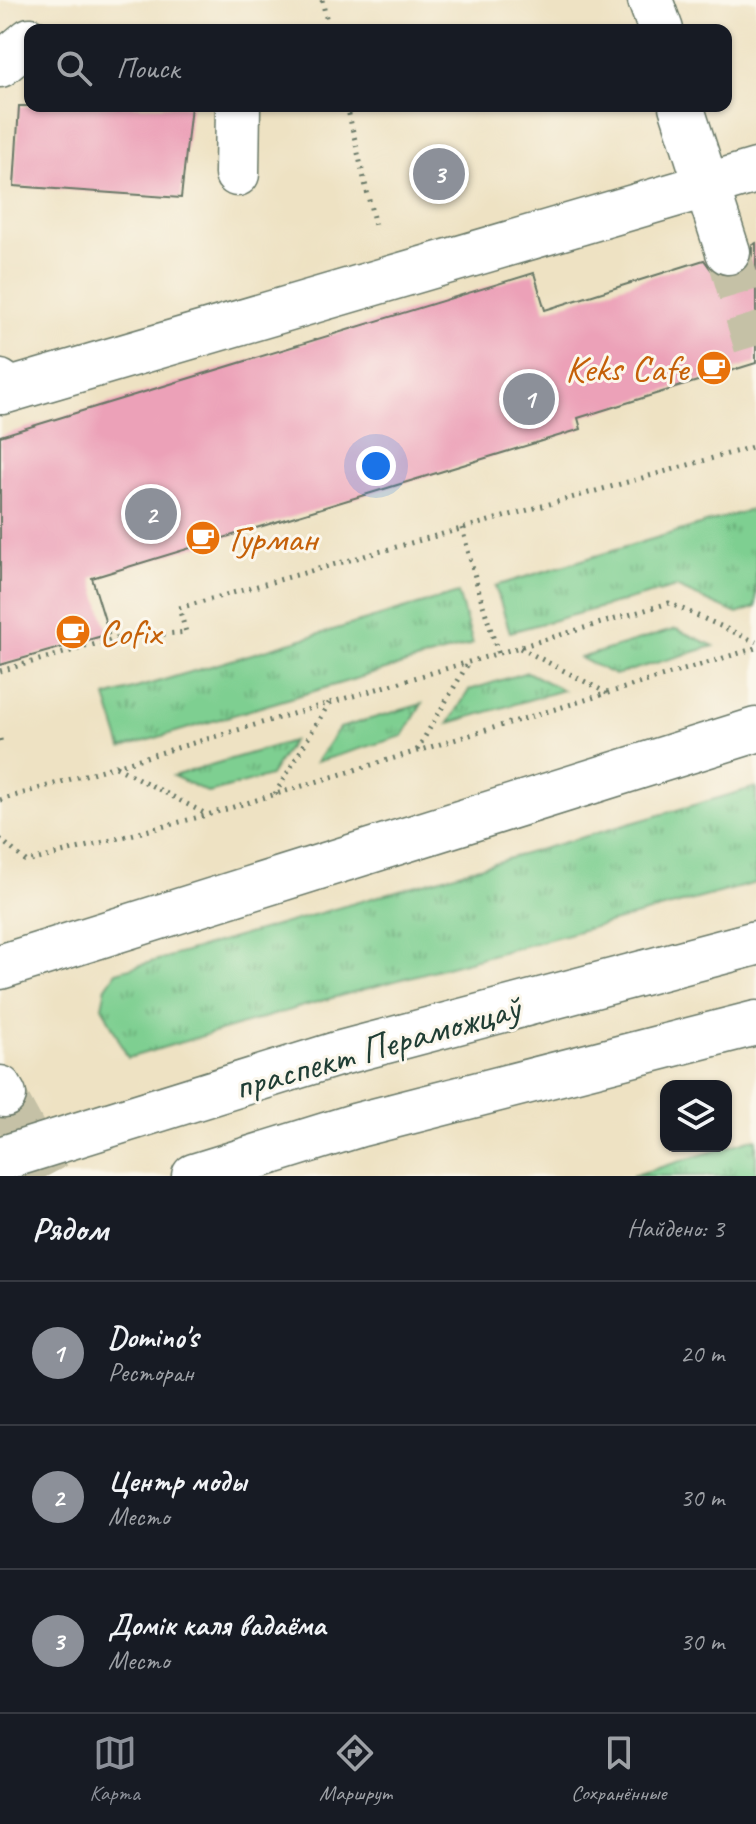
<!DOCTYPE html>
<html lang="ru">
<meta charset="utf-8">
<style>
:root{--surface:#171b24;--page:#20242c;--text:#f1f3f6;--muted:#9ea1a6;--line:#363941;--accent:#8c9099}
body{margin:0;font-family:Caveat,sans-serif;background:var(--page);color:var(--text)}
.controls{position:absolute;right:24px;bottom:24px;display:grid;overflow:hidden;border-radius:16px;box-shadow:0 2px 6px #0004}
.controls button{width:72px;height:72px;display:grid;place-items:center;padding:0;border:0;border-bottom:2px solid var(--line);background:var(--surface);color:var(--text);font:40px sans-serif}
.you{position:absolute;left:376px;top:466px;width:28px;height:28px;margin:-20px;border:6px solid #fff;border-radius:50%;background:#1a73e8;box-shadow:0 0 0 12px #1a73e833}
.badge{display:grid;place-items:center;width:52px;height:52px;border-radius:50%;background:var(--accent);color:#fff;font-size:26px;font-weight:700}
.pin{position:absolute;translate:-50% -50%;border:4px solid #fff;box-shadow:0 2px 8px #0006}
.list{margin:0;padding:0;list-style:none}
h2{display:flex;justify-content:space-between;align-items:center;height:104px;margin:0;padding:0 32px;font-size:34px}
h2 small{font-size:26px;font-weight:400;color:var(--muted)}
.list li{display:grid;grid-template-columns:52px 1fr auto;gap:24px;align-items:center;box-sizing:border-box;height:144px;padding:0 32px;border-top:2px solid var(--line)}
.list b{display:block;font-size:30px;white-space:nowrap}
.list p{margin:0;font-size:26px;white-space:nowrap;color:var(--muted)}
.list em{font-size:26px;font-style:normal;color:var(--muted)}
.icon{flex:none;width:44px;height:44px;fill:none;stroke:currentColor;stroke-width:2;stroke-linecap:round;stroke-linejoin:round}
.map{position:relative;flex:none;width:756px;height:1176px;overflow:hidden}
.search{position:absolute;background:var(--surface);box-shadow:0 2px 6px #0004;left:24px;right:24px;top:24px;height:88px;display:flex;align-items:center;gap:20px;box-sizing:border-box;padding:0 28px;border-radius:16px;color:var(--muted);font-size:30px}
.sheet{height:536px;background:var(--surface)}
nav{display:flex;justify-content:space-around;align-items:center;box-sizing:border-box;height:112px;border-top:2px solid var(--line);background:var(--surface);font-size:22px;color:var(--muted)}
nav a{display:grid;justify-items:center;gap:4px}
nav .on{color:var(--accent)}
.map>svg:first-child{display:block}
.grass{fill:url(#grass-tufts);stroke:#4e8662;stroke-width:2}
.building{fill:#eca1b8}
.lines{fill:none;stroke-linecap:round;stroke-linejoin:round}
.minor-tunnel{stroke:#c5c1a6;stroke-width:44;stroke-dasharray:44 22;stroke-linecap:butt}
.major-tunnel{stroke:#c5c1a6;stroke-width:44;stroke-dasharray:44 22;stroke-linecap:butt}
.minor-casing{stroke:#677766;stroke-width:47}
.major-casing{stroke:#677766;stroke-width:47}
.path{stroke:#677766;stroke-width:5;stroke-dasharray:2 6;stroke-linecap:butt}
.minor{stroke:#fff;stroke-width:44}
.major{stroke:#fff;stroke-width:44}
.major-bridge-casing{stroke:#677766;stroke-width:47;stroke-linecap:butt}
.major-bridge{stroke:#fff;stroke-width:44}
.labels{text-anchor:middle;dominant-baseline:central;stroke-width:6;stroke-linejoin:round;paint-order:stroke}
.food-label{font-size:38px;fill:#c56008;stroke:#fbf7ec;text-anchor:start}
.street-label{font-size:38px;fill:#1f3d34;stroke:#fbf7ec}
</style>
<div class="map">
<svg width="756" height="1176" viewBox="0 0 756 1176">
<defs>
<pattern id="grass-tufts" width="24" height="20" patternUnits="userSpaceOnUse" patternTransform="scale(2)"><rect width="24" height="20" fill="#7ecf91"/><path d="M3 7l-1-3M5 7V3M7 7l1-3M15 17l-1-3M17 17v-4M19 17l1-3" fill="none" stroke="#67a977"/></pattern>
</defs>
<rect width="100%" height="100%" fill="#fbf7ec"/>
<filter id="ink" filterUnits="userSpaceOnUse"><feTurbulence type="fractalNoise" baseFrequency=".0125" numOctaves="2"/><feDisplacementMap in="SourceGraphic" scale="16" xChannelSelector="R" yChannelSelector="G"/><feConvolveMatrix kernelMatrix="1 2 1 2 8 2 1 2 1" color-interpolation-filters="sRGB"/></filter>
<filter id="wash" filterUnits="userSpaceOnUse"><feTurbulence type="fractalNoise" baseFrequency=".006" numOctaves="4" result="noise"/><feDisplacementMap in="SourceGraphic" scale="32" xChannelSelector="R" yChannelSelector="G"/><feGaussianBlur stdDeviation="1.8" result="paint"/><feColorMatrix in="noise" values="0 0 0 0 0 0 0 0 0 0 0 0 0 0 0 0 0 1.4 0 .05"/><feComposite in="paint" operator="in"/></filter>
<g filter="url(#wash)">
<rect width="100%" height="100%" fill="#eee2c3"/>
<path class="grass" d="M 756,508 L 756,607 L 737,614 L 676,587 L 510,632 L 495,586 Z
M 458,593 L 473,644 L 122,748 L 106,697 Z
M 676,629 L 714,646 L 615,675 L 580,658 Z
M 527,672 L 563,690 L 449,723 L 469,690 Z
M 422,704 L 403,736 L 316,762 L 339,728 Z
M 292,741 L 270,776 L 209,793 L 173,776 Z
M 756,787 L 756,883 L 321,1001 L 128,1058 L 102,1006 L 106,987 L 116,972 Z
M 756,1138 L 756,1176 L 632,1176 Z"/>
<g id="blocks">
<path class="building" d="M 19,106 L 191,106 L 181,198 L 14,186 Z
M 756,243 L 756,363 L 578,418 L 581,429 L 92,578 L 109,634 L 0,665 L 0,436 L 534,273 L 545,310 L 704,260 L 712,271 L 722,276 L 735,276 L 747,268 L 752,256 L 752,245 Z"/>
</g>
</g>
<g filter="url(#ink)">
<use href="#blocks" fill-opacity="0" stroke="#677766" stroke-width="2"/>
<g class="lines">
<path class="minor-tunnel" d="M 728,252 L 756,346"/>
<path class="major-tunnel" d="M 4,1095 L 48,1176"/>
<defs>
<path id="minor" d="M 650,0 L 661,30
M 0,65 L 30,40
M 681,106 L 728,252
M 237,174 L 238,106
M 0,382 L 3,392 L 756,171"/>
<path id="major" d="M 0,967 L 756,730
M 337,1054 L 756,943
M 0,1088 L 4,1095
M 194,1176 L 358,1125 L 756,1023"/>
</defs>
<use href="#minor" class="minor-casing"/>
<use href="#major" class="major-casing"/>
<path class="path" d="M 322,0 L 329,30
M 347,106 L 376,230
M 462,528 L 479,592 L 498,653
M 520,648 L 607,693
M 0,671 L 114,639 L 186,632 L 179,608 L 756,446
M 0,739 L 1,744 L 0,746
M 417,750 L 469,662
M 116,767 L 206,814
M 275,794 L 329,703
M 0,800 L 669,603 L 756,642
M 0,839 L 27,862 L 207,815 L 756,648"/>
<use href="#minor" class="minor"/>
<use href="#major" class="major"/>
<defs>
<path id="major-bridge" d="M 0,1159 L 337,1054"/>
</defs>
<use href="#major-bridge" class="major-bridge-casing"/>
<use href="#major-bridge" class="major-bridge"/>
</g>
</g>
<defs>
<symbol id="cafe-disc" viewBox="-11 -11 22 22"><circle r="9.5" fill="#e8710a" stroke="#fbf7ec"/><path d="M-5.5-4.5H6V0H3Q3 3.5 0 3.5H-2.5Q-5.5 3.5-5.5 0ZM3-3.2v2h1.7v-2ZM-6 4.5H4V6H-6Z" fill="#fff"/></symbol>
</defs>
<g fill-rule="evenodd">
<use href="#cafe-disc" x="694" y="348" width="40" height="40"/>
<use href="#cafe-disc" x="183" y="518" width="40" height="40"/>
<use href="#cafe-disc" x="53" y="612" width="40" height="40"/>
</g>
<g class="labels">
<g class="food-label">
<text x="688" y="368" text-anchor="end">Keks Cafe</text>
<text x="229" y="538">Гурман</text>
<text x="99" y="632">Cofix</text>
</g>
<g class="street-label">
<text transform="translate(377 1047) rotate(-16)">праспект Пераможцаў</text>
</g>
</g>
</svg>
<div class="controls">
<button><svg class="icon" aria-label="layers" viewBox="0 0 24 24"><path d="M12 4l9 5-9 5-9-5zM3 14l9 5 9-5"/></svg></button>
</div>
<div class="you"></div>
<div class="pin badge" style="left:529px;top:399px">1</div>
<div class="pin badge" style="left:151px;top:514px">2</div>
<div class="pin badge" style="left:439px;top:174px">3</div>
<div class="search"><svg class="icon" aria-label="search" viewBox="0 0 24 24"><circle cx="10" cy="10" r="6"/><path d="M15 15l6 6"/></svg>Поиск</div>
</div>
<section class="sheet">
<h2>Рядом<small>Найдено: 3</small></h2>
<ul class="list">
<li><span class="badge">1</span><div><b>Domino's</b><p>Ресторан</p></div><em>20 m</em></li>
<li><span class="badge">2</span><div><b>Центр моды</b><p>Место</p></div><em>30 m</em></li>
<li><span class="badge">3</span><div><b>Домік каля вадаёма</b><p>Место</p></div><em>30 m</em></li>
</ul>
</section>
<nav>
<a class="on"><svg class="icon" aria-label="map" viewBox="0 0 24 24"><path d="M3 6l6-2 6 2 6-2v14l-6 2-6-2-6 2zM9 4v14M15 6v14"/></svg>Карта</a>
<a><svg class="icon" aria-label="directions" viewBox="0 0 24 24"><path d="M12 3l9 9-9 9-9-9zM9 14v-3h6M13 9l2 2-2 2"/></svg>Маршрут</a>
<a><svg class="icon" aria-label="saved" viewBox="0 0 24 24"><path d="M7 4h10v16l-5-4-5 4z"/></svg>Сохранённые</a>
</nav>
